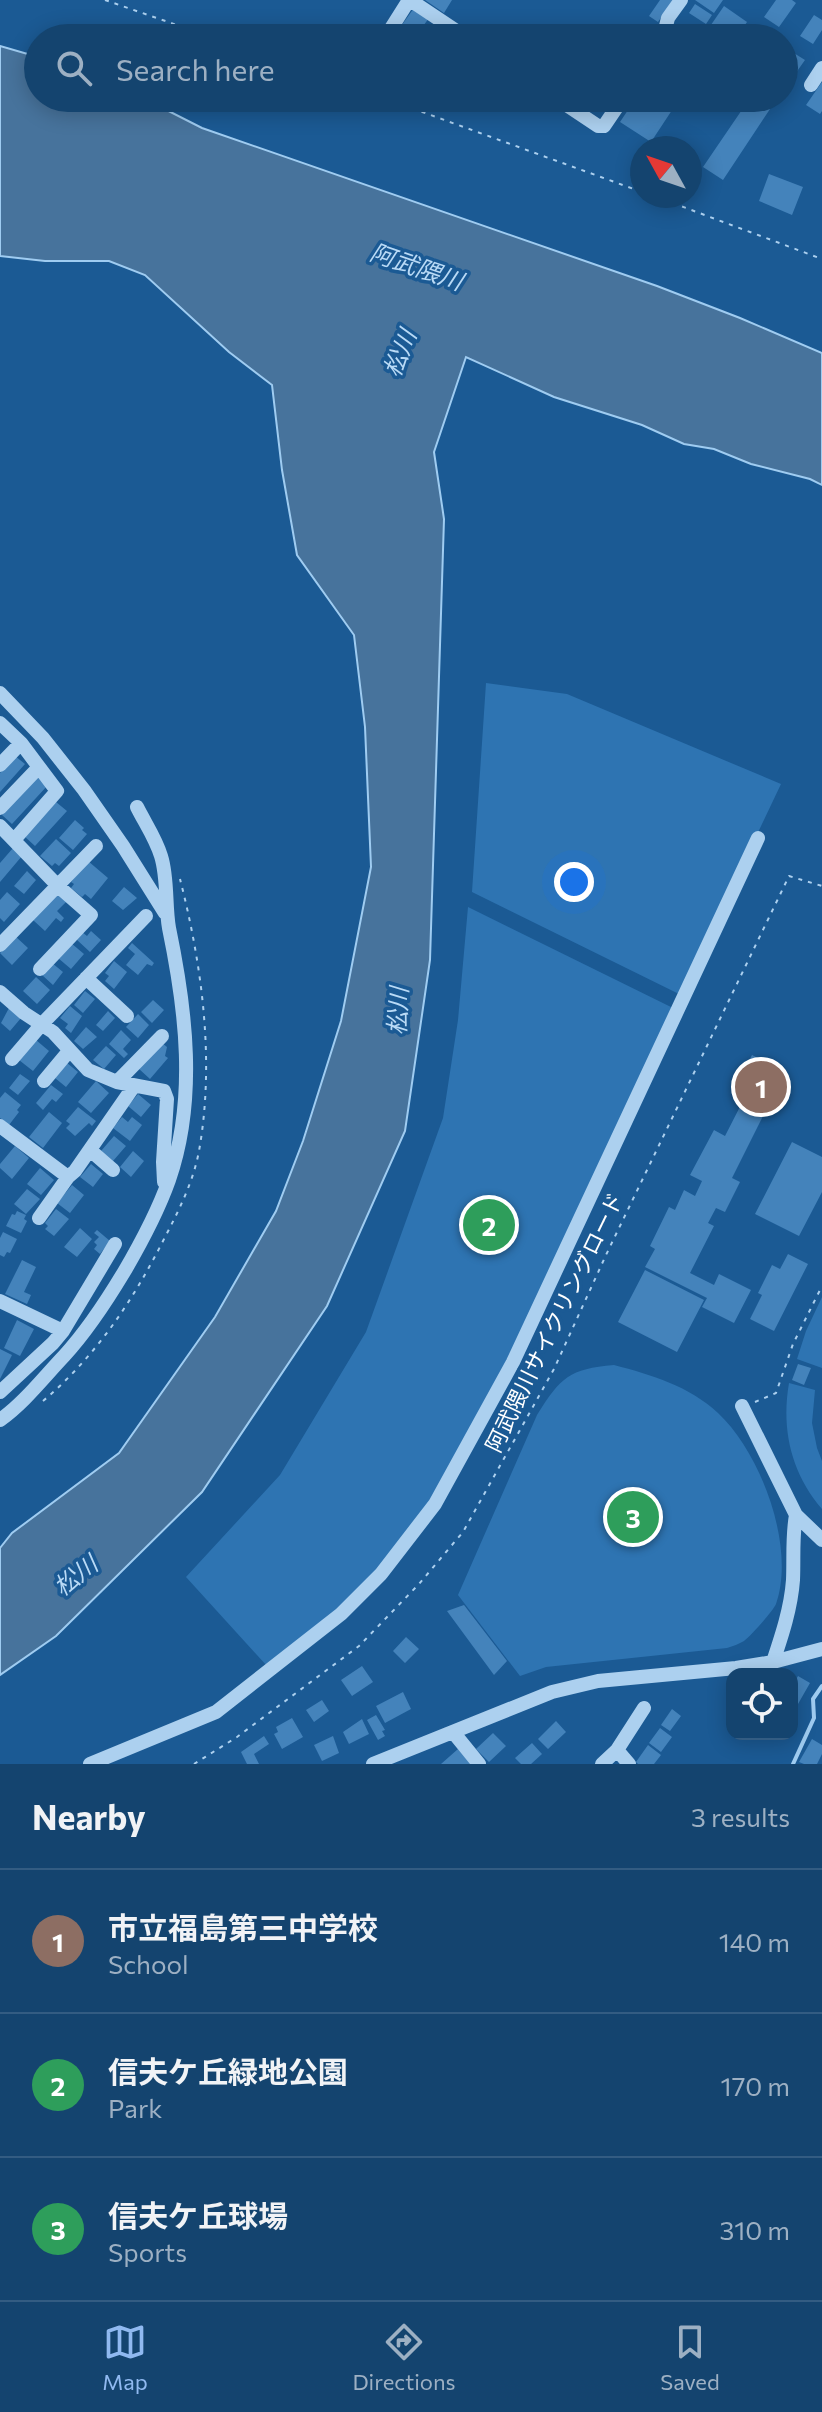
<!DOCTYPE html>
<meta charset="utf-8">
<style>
:root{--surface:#14446f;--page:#1d4b74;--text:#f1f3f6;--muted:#9db0c3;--line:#335c82;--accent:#90b9f0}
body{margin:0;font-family:Commissioner,"Noto Sans JP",sans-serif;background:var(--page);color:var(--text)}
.controls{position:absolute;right:24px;bottom:24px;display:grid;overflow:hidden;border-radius:16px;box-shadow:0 4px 20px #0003}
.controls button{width:72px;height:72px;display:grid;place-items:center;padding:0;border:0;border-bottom:2px solid var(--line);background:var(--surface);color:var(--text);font:40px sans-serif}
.compass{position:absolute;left:630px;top:136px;width:72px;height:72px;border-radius:50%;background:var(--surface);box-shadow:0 4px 20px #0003;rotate:310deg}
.you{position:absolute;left:574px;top:882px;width:28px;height:28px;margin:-20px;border:6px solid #fff;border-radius:50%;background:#1a73e8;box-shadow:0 0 0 12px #1a73e833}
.badge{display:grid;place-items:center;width:52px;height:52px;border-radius:50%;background:var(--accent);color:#fff;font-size:26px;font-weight:700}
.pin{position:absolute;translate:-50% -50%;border:4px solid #fff;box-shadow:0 2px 8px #0006}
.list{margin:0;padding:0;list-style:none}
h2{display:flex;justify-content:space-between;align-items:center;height:104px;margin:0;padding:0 32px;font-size:34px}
h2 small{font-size:26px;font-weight:400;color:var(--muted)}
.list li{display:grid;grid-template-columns:52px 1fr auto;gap:24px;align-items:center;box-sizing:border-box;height:144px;padding:0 32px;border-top:2px solid var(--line)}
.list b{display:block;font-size:30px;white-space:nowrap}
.list p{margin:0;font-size:26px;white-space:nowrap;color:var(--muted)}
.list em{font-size:26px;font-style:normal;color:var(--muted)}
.icon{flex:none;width:44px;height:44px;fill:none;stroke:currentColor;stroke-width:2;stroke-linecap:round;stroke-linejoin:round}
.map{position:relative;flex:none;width:822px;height:1764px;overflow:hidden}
.search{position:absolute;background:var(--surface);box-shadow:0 4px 20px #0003;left:24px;right:24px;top:24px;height:88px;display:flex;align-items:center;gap:20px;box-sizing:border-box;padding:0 28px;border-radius:44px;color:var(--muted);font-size:30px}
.sheet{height:536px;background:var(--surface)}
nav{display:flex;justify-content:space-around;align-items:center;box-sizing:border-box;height:112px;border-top:2px solid var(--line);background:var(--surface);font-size:22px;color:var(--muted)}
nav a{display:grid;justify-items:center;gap:4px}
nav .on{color:var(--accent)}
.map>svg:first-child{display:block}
.green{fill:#2e74b2}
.water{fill:#47739c;stroke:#9fccf1;stroke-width:2}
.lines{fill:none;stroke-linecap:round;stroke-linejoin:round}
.stream{stroke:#9fccf1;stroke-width:4}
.building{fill:#4483bb}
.path{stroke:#acd0ef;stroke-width:2;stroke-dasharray:4 6;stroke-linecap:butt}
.minor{stroke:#acd0ef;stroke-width:14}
.labels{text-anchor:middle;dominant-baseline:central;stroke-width:7;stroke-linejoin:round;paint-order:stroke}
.street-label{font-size:22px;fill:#fff;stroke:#1b5a94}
.water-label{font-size:24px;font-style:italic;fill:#b9daf6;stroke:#1b5a94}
</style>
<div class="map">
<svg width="822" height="1764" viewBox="0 0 822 1764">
<rect width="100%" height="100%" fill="#1b5a94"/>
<path class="green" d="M 486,683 L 567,694 L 781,784 L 681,995 L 472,892 Z
M 468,907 L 673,1008 L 509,1361 L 431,1502 L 378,1572 L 338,1611 L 267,1666 L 186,1577 L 280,1475 L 366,1332 L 443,1118 L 458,1020 Z
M 822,1297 L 822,1368 L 797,1359 L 806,1331 Z
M 614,1365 C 652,1375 689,1386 718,1413 C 761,1453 796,1547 776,1604 C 773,1611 751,1636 744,1641 C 739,1644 733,1646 727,1648 L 546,1667 L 520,1676 L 458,1595 L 537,1415 C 561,1377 569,1369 614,1365 Z
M 789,1383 L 815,1390 L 812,1423 L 817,1448 L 822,1461 L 822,1509 C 791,1473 781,1429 789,1383 Z"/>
<path class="water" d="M 0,46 L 38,57 L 38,98 L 143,98 L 202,128 L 657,286 L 740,318 L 822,353 L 822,485 L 810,479 L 751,464 L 714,449 L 684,444 L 642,425 L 554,397 L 466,357 L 434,452 L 444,519 L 430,960 L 405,1131 L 327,1306 L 202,1492 L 56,1636 L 0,1675 L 0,1548 L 12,1533 L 119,1453 L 215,1317 L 276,1211 L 303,1141 L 341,1021 L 371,867 L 365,727 L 354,635 L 297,555 L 282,470 L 272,385 L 229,352 L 145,275 L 109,261 L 45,261 L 0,256 Z"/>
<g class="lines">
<path class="stream" d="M 793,1764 L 814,1718 L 813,1699 L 822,1686"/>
</g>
<path class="building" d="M 425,0 L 452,0 L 444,13 Z
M 660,0 L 673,0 L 658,22 L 649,16 Z
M 695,0 L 723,0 L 714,13 Z
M 776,0 L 792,0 L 796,3 L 779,27 L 764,17 Z
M 695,4 L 712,15 L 706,24 L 689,13 Z
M 724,6 L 747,22 L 736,38 L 702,38 Z
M 414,8 L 429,18 L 418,33 L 426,38 L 403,38 L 406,33 L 399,29 Z
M 814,15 L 822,20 L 822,30 L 813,44 L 800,36 Z
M 300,24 L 314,29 L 311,38 L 295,38 Z
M 789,50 L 805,60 L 793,77 L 784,70 L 784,57 Z
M 822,82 L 822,111 L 820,114 L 806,105 Z
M 636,98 L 680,98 L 651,142 L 620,122 Z
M 750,98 L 770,109 L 723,180 L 703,167 Z
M 769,174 L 803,187 L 792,215 L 759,201 Z
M 15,756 L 25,764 L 0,792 L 0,773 Z
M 38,776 L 48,785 L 12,824 L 2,815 Z
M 56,802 L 67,811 L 35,846 L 24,836 Z
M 75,820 L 84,828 L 82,830 L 87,834 L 73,850 L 59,838 Z
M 56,839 L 71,853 L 59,866 L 55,863 L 52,866 L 40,856 Z
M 13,848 L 22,856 L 0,882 L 0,863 Z
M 88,861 L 108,878 L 91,899 L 85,894 L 82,897 L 71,888 L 74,884 L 71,882 Z
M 27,871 L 36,880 L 24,894 L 14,886 Z
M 124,887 L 137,898 L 123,910 L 112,901 Z
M 7,892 L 20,904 L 4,922 L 0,918 L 0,900 Z
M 58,892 L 67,901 L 57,911 L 64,918 L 61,922 L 56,918 L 45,931 L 33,920 Z
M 91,931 L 101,940 L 90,952 L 76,939 L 82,932 L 87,936 Z
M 15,936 L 28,948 L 12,965 L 0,953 Z
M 71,943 L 84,954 L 71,969 L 58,958 Z
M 132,943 L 154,963 L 152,966 L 147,964 L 138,975 L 126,965 L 135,954 L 128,948 Z
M 114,961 L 127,972 L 114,989 L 105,981 L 109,976 L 105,973 Z
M 52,963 L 63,972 L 53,985 L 42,975 Z
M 36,977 L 50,990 L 37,1004 L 23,991 Z
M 85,991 L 95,999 L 83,1013 L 74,1005 Z
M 153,1000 L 164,1010 L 152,1023 L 141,1012 Z
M 70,1006 L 82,1016 L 71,1033 L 65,1028 L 68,1024 L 60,1018 Z
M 9,1008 L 21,1018 L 10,1031 L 1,1023 Z
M 108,1011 L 115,1018 L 103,1031 L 96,1025 Z
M 138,1014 L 149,1025 L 138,1038 L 126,1027 Z
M 86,1027 L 97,1037 L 83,1049 L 74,1041 Z
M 121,1030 L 131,1040 L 123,1049 L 128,1054 L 124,1058 L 109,1044 Z
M 36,1040 L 49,1051 L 33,1071 L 19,1060 Z
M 162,1043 L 167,1047 L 165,1056 L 168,1058 L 150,1079 L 138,1068 Z
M 106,1046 L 116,1055 L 104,1069 L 93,1060 Z
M 752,1055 L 785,1072 L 732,1178 L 740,1182 L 725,1212 L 716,1208 L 708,1223 L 714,1226 L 690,1273 L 714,1285 L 719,1274 L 751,1290 L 734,1323 L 702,1307 L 707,1298 L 645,1267 L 655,1249 L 650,1246 L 669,1207 L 675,1210 L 684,1190 L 695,1196 L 702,1181 L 690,1175 L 714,1130 L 725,1136 L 747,1093 L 735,1088 Z
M 67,1063 L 78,1072 L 66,1087 L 55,1078 Z
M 20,1074 L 30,1081 L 18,1095 L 9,1088 Z
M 96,1081 L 109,1093 L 91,1113 L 78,1102 Z
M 51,1085 L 63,1094 L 56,1102 L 52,1099 L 43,1110 L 36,1103 Z
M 5,1092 L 21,1105 L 17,1110 L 19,1112 L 9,1125 L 0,1118 L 0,1098 Z
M 138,1094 L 151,1105 L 141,1117 L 128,1106 Z
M 78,1107 L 96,1121 L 92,1126 L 89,1123 L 75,1136 L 66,1128 L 70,1124 L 66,1121 Z
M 49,1112 L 62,1123 L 43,1148 L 29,1137 Z
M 122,1117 L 128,1122 L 132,1117 L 142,1125 L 130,1141 L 113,1128 Z
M 114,1136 L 126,1146 L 113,1161 L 101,1151 Z
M 792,1142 L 822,1157 L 822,1192 L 799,1236 L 755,1214 Z
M 15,1146 L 29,1158 L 12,1179 L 0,1168 L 0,1164 Z
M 133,1151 L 144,1161 L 131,1177 L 120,1167 Z
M 91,1164 L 103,1174 L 93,1187 L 80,1177 Z
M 40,1168 L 54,1180 L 41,1195 L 27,1184 Z
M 72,1185 L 84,1195 L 70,1213 L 57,1203 Z
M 27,1189 L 40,1199 L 26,1214 L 14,1204 Z
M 56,1209 L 69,1219 L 54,1236 L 45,1229 L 48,1226 L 45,1223 Z
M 17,1211 L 26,1215 L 24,1219 L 27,1221 L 21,1233 L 6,1226 L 12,1214 L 15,1215 Z
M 80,1228 L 92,1239 L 77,1257 L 64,1247 Z
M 97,1230 L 110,1241 L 100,1254 L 94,1249 L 97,1245 L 94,1242 L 99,1237 L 94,1233 Z
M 3,1232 L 17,1239 L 10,1253 L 7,1252 L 4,1257 L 0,1255 L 0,1238 Z
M 788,1254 L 808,1264 L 774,1331 L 750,1319 L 762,1295 L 758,1293 L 772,1265 L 780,1269 Z
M 22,1260 L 36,1267 L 24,1292 L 31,1295 L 27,1304 L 5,1294 Z
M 645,1270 L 704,1300 L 677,1352 L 618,1322 Z
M 17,1320 L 34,1329 L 20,1356 L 4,1348 Z
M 0,1349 L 12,1355 L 0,1379 Z
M 798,1364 L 811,1368 L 804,1385 L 792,1380 Z
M 464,1605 L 507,1661 L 494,1675 L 447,1611 Z
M 406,1637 L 419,1649 L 405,1663 L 393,1651 Z
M 362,1666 L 373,1682 L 352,1696 L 341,1680 Z
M 798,1676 L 810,1683 L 798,1704 L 792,1700 L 792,1687 Z
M 403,1692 L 411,1709 L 385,1723 L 376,1706 Z
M 322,1700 L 329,1711 L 314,1722 L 306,1710 Z
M 672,1709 L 681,1716 L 670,1731 L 661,1725 Z
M 376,1715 L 385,1730 L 382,1731 L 385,1736 L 378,1740 L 367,1720 Z
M 292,1718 L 303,1737 L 282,1749 L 274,1734 L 278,1732 L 276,1727 Z
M 362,1719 L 369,1734 L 349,1744 L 343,1732 Z
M 556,1721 L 566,1732 L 548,1749 L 538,1739 Z
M 660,1728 L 672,1737 L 661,1752 L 649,1743 Z
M 493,1733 L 506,1746 L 489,1762 L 476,1749 Z
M 264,1736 L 269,1744 L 254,1754 L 259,1764 L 247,1764 L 241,1752 Z
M 333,1736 L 339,1753 L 322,1761 L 314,1745 Z
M 812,1739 L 822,1745 L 822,1754 L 817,1764 L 804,1764 L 799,1762 Z
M 532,1743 L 542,1754 L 531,1764 L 521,1764 L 515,1758 Z
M 648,1745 L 661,1755 L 654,1764 L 638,1764 L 636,1762 Z
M 458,1749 L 471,1764 L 441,1764 Z"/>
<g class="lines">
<path class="path" d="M 105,0 L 214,38
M 384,98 L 642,192
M 654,196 L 822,259
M 43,1401 C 96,1356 132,1302 163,1241 C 178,1212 193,1183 199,1151 C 215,1061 202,965 180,879
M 755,1402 L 776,1393 L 793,1344 L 822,1286
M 194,1764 L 237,1737 L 359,1646 L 419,1584 L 463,1532 L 554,1369 L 606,1255 L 789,876 L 822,886"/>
<path class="minor" d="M 410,0 L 467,38
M 385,38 L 409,0
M 663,38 L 668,18 L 681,0
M 811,85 L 822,68
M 556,98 L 598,126 L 604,126 L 623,98
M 0,693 L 43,738 L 84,790 L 123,846 L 165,913
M 0,723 L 21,743 L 57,791 L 14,840
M 0,765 L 21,743
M 0,808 L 39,767
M 0,826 L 58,886 L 91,915 L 40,969
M 0,945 L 96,846
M 86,978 L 127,1016
M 0,992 L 24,1013 L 53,1032 L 88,1070 L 117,1082 L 164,1091 L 167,1099 L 163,1162 L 164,1182
M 12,1059 L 42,1024 L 146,916
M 44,1081 L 69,1051
M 117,1082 L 162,1036
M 0,1126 L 68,1177
M 90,1150 L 113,1170
M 39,1218 L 68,1177 L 75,1171 L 134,1086
M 0,1301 L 63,1331 L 53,1343 L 0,1392
M 63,1331 L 115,1244
M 742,1406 L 796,1515 L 822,1540
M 0,1420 C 24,1403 44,1377 64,1356 C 88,1330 106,1302 124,1272 C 141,1243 158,1211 169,1180 C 197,1099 186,1010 169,928 C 165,905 168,878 161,856 C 156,839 145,823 137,807
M 773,1662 C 782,1635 791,1608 793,1580 C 794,1558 792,1537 796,1515
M 453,1732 L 479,1764
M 617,1750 L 629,1764
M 90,1764 L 216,1712 L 341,1614 L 381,1574 L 435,1504 L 513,1362 L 758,838
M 373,1764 L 552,1692 L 598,1681 L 736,1668 L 773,1662 L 822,1649
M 602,1764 L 617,1750 L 644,1708"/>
</g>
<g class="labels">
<g class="street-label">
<text transform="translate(554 1322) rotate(-64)">阿武隈川サイクリングロード</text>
</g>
<g class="water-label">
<text transform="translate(417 266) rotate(19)">阿武隈川</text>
<text transform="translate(399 353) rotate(-68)">松川</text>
<text transform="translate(397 1011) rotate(-87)">松川</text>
<text transform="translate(75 1575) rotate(-38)">松川</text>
</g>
</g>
</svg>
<div class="controls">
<button><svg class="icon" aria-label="locate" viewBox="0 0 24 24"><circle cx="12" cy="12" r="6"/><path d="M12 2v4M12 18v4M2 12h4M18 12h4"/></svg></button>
</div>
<svg class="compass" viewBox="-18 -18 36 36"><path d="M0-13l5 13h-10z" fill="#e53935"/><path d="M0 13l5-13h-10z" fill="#9db0c3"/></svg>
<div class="you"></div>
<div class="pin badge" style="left:761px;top:1087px;background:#8d6e63">1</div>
<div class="pin badge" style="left:489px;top:1225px;background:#2e9e5b">2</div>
<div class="pin badge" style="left:633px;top:1517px;background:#2e9e5b">3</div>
<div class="search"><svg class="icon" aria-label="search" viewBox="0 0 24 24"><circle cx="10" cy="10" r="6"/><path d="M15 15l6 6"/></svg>Search here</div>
</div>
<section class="sheet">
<h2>Nearby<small>3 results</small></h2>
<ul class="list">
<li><span class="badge" style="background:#8d6e63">1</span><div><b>市立福島第三中学校</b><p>School</p></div><em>140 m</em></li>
<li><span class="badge" style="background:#2e9e5b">2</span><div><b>信夫ケ丘緑地公園</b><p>Park</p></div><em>170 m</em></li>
<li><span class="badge" style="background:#2e9e5b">3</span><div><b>信夫ケ丘球場</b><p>Sports</p></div><em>310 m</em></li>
</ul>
</section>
<nav>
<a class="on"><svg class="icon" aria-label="map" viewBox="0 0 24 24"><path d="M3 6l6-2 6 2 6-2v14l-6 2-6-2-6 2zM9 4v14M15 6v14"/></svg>Map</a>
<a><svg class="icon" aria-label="directions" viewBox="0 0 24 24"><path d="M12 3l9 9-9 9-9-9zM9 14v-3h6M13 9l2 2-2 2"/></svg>Directions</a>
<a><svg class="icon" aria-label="saved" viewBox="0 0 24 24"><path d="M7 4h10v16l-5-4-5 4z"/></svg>Saved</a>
</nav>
